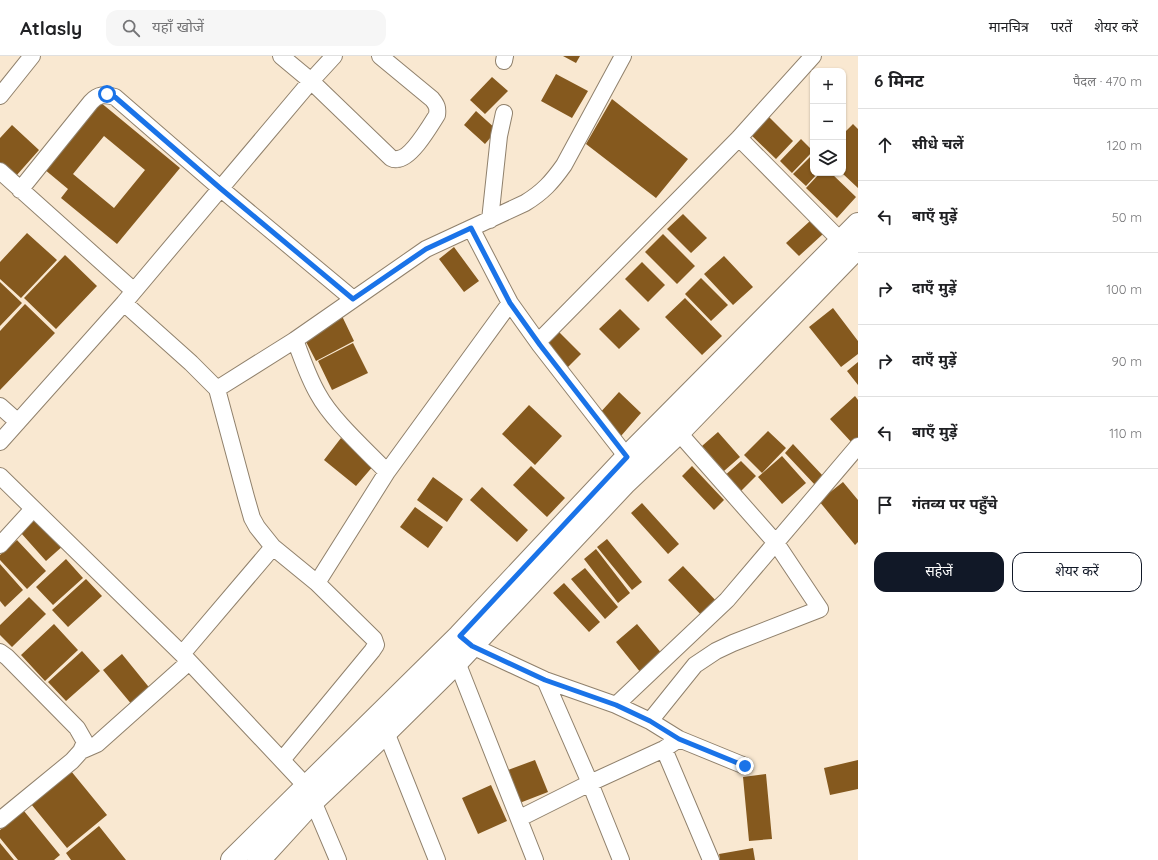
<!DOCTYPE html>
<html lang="hi">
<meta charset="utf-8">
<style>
:root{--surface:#fff;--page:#f6f6f6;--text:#202124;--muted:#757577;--line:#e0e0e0;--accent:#111827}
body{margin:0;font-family:Quicksand,"Noto Sans Devanagari",sans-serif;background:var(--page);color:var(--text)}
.controls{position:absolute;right:12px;top:12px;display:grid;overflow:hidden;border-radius:8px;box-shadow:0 1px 3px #0004}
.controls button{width:36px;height:36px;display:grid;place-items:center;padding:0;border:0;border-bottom:1px solid var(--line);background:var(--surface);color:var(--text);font:20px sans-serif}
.stop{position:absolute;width:12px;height:12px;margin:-9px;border:3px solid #1a73e8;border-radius:50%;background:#fff}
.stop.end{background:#1a73e8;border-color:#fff;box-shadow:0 1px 4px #0008}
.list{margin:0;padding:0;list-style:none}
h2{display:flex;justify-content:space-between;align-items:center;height:52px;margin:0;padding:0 16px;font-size:17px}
h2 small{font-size:13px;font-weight:400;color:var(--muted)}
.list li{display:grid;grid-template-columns:26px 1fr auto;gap:12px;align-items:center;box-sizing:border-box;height:72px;padding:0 16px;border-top:1px solid var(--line)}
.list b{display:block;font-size:15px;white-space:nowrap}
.list em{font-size:13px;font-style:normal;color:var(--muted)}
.actions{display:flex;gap:8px;padding:12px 16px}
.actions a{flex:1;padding:9px 0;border:1px solid var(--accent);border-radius:12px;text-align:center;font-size:14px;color:var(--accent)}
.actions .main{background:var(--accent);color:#fff}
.icon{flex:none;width:22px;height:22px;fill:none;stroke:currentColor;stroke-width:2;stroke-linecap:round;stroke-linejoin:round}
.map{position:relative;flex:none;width:858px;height:804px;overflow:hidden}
header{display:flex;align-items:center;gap:24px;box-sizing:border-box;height:56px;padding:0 20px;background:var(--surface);border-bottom:1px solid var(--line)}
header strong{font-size:19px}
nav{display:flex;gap:22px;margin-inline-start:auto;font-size:14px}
.search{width:280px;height:36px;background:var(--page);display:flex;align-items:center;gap:10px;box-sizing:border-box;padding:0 14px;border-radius:12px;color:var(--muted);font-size:15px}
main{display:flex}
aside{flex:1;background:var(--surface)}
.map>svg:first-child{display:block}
.building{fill:#85591e;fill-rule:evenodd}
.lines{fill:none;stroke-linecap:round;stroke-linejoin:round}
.street-casing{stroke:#90816c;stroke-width:18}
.primary-casing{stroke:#90816c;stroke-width:24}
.street{stroke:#fff;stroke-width:16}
.primary{stroke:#fff;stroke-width:22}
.route{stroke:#1a73e8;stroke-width:5}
</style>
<header>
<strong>Atlasly</strong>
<div class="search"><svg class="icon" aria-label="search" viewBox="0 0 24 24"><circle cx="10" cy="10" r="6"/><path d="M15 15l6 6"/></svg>यहाँ खोजें</div>
<nav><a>मानचित्र</a><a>परतें</a><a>शेयर करें</a></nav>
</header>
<main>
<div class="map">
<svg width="858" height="804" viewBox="0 0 858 804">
<rect width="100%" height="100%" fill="#f9e8d1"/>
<path class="building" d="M 563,0 L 580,0 L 576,7 Z
M 556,18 L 588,35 L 572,62 L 541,45 Z
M 492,21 L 508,35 L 485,58 L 470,44 Z
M 612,43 L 688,103 L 656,142 L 586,88 Z
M 100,46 L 180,112 L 117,188 L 61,142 L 68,133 L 44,113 ZM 104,80 L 145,114 L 114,152 L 73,118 Z
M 476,55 L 497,74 L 485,88 L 464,69 Z
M 766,58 L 793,85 L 776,103 L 748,76 Z
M 853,68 L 858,73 L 858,132 L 843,118 L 843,78 Z
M 12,69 L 39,94 L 16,120 L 0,106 L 0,82 Z
M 801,83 L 813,95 L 792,117 L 780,105 Z
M 813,98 L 813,117 L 818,117 L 806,130 L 793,118 Z
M 820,117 L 831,117 L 856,141 L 837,162 L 806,132 Z
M 683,158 L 707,182 L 691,197 L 667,173 Z
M 810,165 L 823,178 L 799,200 L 786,187 Z
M 27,177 L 57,204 L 21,242 L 0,223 L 0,206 Z
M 663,178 L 695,210 L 677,228 L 645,196 Z
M 454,191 L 479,225 L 464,236 L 439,203 Z
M 65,199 L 97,230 L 56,273 L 24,242 Z
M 724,200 L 753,231 L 733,249 L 704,218 Z
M 642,206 L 665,229 L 648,246 L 625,223 Z
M 701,222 L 728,249 L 711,265 L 685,238 Z
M 0,226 L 22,247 L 0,270 Z
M 685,242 L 722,280 L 702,299 L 665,261 Z
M 25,248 L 55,277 L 0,334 L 0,275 Z
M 833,252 L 858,285 L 858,298 L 841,311 L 809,271 Z
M 620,253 L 640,273 L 619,293 L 599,273 Z
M 342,260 L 354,285 L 316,305 L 303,280 Z
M 556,273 L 581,298 L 565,314 L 545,287 Z
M 353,287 L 368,317 L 332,334 L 318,305 Z
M 858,306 L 858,329 L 847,315 Z
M 619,336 L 641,357 L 621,380 L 598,359 Z
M 855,340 L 858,344 L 858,383 L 853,388 L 830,363 Z
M 529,349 L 562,380 L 535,409 L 502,378 Z
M 768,375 L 786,392 L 762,417 L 744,399 Z
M 718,376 L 740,401 L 724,415 L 702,390 Z
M 341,382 L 374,409 L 356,430 L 324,404 Z
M 793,388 L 824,421 L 816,430 L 785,397 Z
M 782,400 L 806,427 L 782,448 L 758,421 Z
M 741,405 L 756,420 L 738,438 L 722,422 Z
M 531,410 L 565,442 L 547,461 L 513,429 Z
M 692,410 L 724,444 L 714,454 L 682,420 Z
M 433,421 L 463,443 L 447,466 L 417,444 Z
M 843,426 L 858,444 L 858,486 L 855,489 L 819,445 Z
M 482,431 L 528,474 L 517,486 L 470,444 Z
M 642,447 L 679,488 L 668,498 L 631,457 Z
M 415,451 L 443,471 L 428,492 L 400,471 Z
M 38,461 L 64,489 L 46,505 L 21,477 Z
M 607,483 L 642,526 L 632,534 L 597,491 Z
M 17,484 L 46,515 L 27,533 L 0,504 L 0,499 Z
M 596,493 L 630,537 L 618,547 L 584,503 Z
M 66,503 L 83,522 L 53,549 L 36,531 Z
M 0,508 L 23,534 L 5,551 L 0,545 Z
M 683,510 L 719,548 L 704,562 L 668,524 Z
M 585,512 L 618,551 L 605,563 L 571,523 Z
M 86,523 L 102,540 L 68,571 L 52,554 Z
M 564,527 L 600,566 L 589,576 L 553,537 Z
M 29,541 L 46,558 L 12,591 L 0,579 L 0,569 Z
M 54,568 L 78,594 L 45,625 L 21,599 Z
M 637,568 L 663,599 L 641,617 L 616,586 Z
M 82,595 L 100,615 L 66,645 L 48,626 Z
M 122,598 L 152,635 L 133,650 L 103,614 Z
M 535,704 L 548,736 L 517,748 L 505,715 Z
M 858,704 L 858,733 L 830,739 L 824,712 Z
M 71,715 L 107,759 L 67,792 L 31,748 Z
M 766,718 L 772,783 L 749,785 L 743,721 Z
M 491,729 L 507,765 L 478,778 L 462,742 Z
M 24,755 L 60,799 L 54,804 L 18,804 L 0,782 L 0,774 Z
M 99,770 L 126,804 L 71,804 L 66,797 Z
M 0,787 L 14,804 L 0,804 Z
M 753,792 L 755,804 L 720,804 L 719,798 Z"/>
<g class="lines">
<defs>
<path id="street" d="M 281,0 L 311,25 L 391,102 C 393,103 395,104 397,103 C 411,103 430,70 437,59 C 438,52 437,49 432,43 L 380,0
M 504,5 L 505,0
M 0,40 L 32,0
M 739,82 L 841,185
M 0,115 L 134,235
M 20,134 L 91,46 C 98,38 105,38 115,41 L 220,132 L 353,243
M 490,164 L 499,80 L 504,57
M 471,172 L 510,247 L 540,289 L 627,401
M 124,247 L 191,307 L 217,333 L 246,441 L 252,462 L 257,471 L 273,491 L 317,527 L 374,583 L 376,589 L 372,595 L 282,704
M 295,284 C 302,302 308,321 318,338 C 332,364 366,394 387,416
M 538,286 L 739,82 L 813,0
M 217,333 L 295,284 L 426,193 L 525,147 C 543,136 552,126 564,109 L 623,0
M 0,350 L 18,366
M 0,386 L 124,247 L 311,25 L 334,0
M 0,420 L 182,598 L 307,731 L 338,804
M 0,489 L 33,453
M 317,527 L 387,416 L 510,247
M 465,584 L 472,590 L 545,624 L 616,649 L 650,665 L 679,683 L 745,710
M 0,596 L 7,601 L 77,672 L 85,686 L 81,695 L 72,705 L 0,764
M 182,598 L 273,491
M 457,606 L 535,804
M 545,624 L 590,727 L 621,804
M 616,649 L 727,544 L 858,390
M 650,665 L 695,609 L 716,595 L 733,587 L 820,553 L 776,487 L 672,369
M 386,676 L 437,804
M 664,693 L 711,804
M 81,695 L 97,688 L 189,606
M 520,762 L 590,727 L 664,693 L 679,683"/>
<path id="primary" d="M 232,804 L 459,580 L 627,401 L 858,168
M 259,804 L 313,745 L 386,676 L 457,606 L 625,427 L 678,377 L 858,191"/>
</defs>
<use href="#street" class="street-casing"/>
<use href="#primary" class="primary-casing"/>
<use href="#street" class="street"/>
<use href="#primary" class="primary"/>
</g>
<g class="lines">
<path class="route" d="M 107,38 L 115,41 L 220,132 L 353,243 L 426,193 L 471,172 L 510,247 L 540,289 L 627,401 L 460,580 L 472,590 L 545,624 L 616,649 L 650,665 L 679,683 L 745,710"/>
</g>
</svg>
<div class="controls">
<button>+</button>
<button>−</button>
<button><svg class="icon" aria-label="layers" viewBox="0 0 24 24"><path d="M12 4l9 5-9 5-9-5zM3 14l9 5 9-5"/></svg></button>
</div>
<div class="stop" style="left:107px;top:38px"></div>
<div class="stop end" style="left:745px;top:710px"></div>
</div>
<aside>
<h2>6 मिनट<small>पैदल · 470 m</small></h2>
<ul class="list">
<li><svg class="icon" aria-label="ahead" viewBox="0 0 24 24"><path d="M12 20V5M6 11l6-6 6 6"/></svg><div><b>सीधे चलें</b></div><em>120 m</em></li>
<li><svg class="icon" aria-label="left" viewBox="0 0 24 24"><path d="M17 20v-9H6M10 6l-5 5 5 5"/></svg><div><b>बाएँ मुड़ें</b></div><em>50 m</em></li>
<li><svg class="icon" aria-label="right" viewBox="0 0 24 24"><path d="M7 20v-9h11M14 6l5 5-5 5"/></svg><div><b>दाएँ मुड़ें</b></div><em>100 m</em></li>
<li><svg class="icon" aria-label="right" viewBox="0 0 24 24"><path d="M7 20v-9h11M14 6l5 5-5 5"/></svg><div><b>दाएँ मुड़ें</b></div><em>90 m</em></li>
<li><svg class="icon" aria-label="left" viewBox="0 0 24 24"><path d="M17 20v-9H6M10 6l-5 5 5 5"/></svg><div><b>बाएँ मुड़ें</b></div><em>110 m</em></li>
<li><svg class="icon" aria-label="arrive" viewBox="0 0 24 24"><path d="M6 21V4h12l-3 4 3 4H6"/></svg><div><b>गंतव्य पर पहुँचे</b></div></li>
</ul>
<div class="actions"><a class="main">सहेजें</a><a>शेयर करें</a></div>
</aside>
</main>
